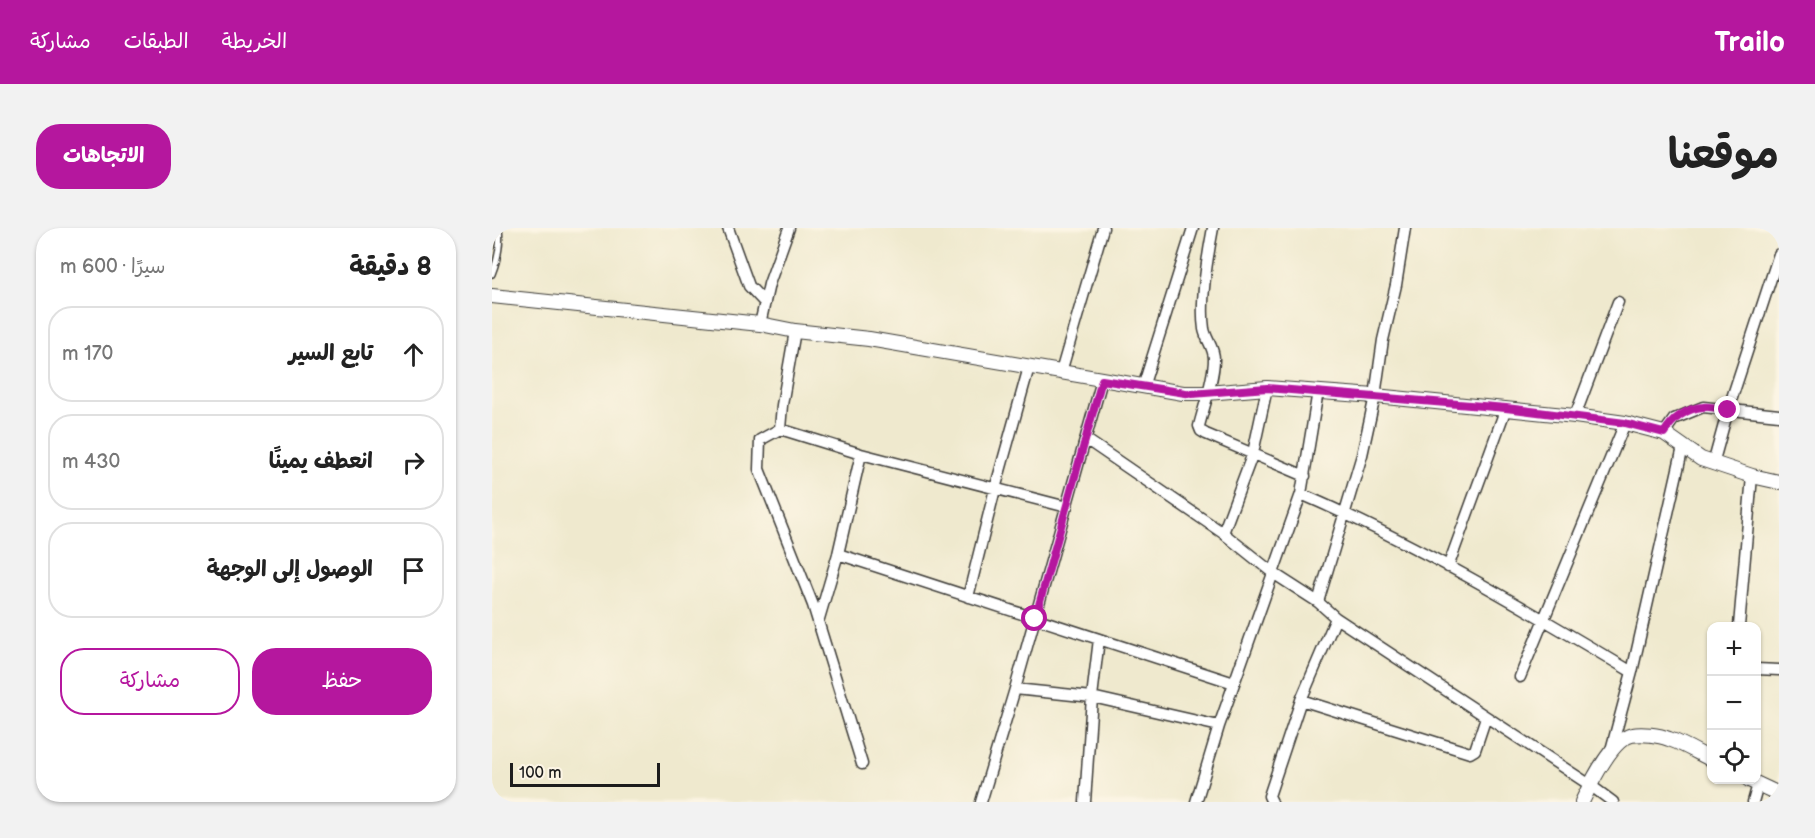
<!DOCTYPE html>
<html lang="ar">
<meta charset="utf-8">
<style>
:root{--surface:#fff;--page:#f2f2f2;--text:#222;--muted:#767676;--line:#e0e0e0;--accent:#b5179e}
body{margin:0;font-family:"Balsamiq Sans","Playpen Sans Arabic",sans-serif;background:var(--page);color:var(--text);direction:rtl}
.controls{position:absolute;right:18px;bottom:18px;display:grid;overflow:hidden;border-radius:12px;box-shadow:0 2px 4px #0004}
.controls button{width:54px;height:54px;display:grid;place-items:center;padding:0;border:0;border-bottom:2px solid var(--line);background:var(--surface);color:var(--text);font:30px sans-serif}
.scale{position:absolute;left:18px;bottom:15px;width:150px;box-sizing:border-box;padding-left:6px;border:3px solid #1c1c1c;border-top:0;font-size:16px;line-height:21px;white-space:nowrap;color:#1c1c1c;-webkit-text-stroke:4px #fcf5e5;paint-order:stroke}
.stop{position:absolute;width:18px;height:18px;margin:-14px;border:4px solid #b5179e;border-radius:50%;background:#fff}
.stop.end{background:#b5179e;border-color:#fff;box-shadow:0 2px 6px #0008}
.list{margin:0;padding:0;list-style:none}
h2{display:flex;justify-content:space-between;align-items:center;height:78px;margin:0;padding:0 24px;font-size:26px}
h2 small{font-size:20px;font-weight:400;color:var(--muted)}
.list li{display:grid;grid-template-columns:39px 1fr auto;gap:18px;align-items:center;box-sizing:border-box;height:96px;margin:0 12px 12px;padding:0 12px;border:2px solid var(--line);border-radius:24px}
.list b{display:block;font-size:22px;white-space:nowrap}
.list em{font-size:20px;font-style:normal;color:var(--muted)}
.actions{display:flex;gap:12px;padding:18px 24px}
.actions a{flex:1;padding:14px 0;border:2px solid var(--accent);border-radius:24px;text-align:center;font-size:21px;color:var(--accent)}
.actions .main{background:var(--accent);color:#fff}
.icon{flex:none;width:33px;height:33px;fill:none;stroke:currentColor;stroke-width:2;stroke-linecap:round;stroke-linejoin:round}
.map{position:relative;flex:none;width:1287px;height:574px;overflow:hidden;direction:ltr;border-radius:24px}
header{display:flex;align-items:center;gap:36px;box-sizing:border-box;height:84px;padding:0 30px;background:var(--accent);color:#fff}
header strong{font-size:28px}
nav{display:flex;gap:33px;margin-inline-start:auto;font-size:21px}
.intro{display:flex;align-items:center;justify-content:space-between;box-sizing:border-box;height:144px;padding:0 36px}
h1{margin:0;font-size:42px}
.button{padding:15px 27px;border-radius:24px;background:var(--accent);color:#fff;font-size:21px;font-weight:700}
main{display:flex;gap:36px;padding:0 36px}
aside{flex:1;background:var(--surface);border-radius:24px;box-shadow:0 2px 4px #0004}
.map>svg:first-child{display:block}
.lines{fill:none;stroke-linecap:round;stroke-linejoin:round}
.service-casing{stroke:#3c3b37;stroke-width:8}
.minor-casing{stroke:#3c3b37;stroke-width:13}
.tertiary-casing{stroke:#3c3b37;stroke-width:16}
.service{stroke:#fff;stroke-width:5}
.minor{stroke:#fff;stroke-width:10}
.tertiary{stroke:#fff;stroke-width:14}
.route{stroke:#b5179e;stroke-width:8}
</style>
<header>
<strong>Trailo</strong>
<nav><a>الخريطة</a><a>الطبقات</a><a>مشاركة</a></nav>
</header>
<div class="intro"><h1>موقعنا</h1><a class="button">الاتجاهات</a></div>
<main>
<div class="map">
<svg width="1287" height="574" viewBox="0 0 1287 574">
<rect width="100%" height="100%" fill="#fcf5e5"/>
<filter id="ink" filterUnits="userSpaceOnUse"><feTurbulence type="fractalNoise" baseFrequency=".0167" numOctaves="2"/><feDisplacementMap in="SourceGraphic" scale="12" xChannelSelector="R" yChannelSelector="G"/><feConvolveMatrix kernelMatrix="1 2 1 2 8 2 1 2 1" color-interpolation-filters="sRGB"/></filter>
<filter id="wash" filterUnits="userSpaceOnUse"><feTurbulence type="fractalNoise" baseFrequency=".008" numOctaves="4" result="noise"/><feDisplacementMap in="SourceGraphic" scale="24" xChannelSelector="R" yChannelSelector="G"/><feGaussianBlur stdDeviation="1.35" result="paint"/><feColorMatrix in="noise" values="0 0 0 0 0 0 0 0 0 0 0 0 0 0 0 0 0 1.4 0 .05"/><feComposite in="paint" operator="in"/></filter>
<g filter="url(#wash)">
<rect width="100%" height="100%" fill="#efe9ce"/>
</g>
<g filter="url(#ink)">
<g class="lines">
<defs>
<path id="service" d="M 0,46 C 6,31 9,16 7,0"/>
<path id="minor" d="M 236,0 L 257,58 L 273,75
M 721,0 C 716,26 708,75 712,101 C 714,112 722,119 722,131 C 722,151 712,178 707,198 L 709,203 L 714,206 L 813,248
M 268,96 L 277,56 L 297,0
M 569,144 L 611,0
M 651,159 L 701,0
M 1083,188 L 1126,74
M 288,201 L 290,177 L 303,103
M 1172,205 L 1182,191 L 1211,179 L 1287,187
M 595,212 L 731,305 L 781,345 L 826,374 L 844,390 L 1098,557 L 1121,574
M 1221,236 L 1236,182 L 1287,26
M 809,266 C 923,315 1033,380 1140,444
M 731,305 L 761,225 L 775,160
M 346,326 L 742,455
M 956,339 L 1014,180
M 476,369 L 503,261 L 537,139
M 826,374 L 870,227 L 883,168 L 891,112 L 904,57 L 913,0
M 326,394 L 346,326 L 369,226
M 1247,398 L 1260,248
M 1264,441 L 1287,442
M 1028,449 L 1133,195
M 523,461 L 600,469 L 727,498
M 809,472 L 978,525 L 983,522 L 994,489
M 1119,522 L 1140,444 L 1191,219
M 370,536 L 321,377 L 267,241 L 268,212 L 288,201 L 369,226 L 575,279
M 489,574 L 523,461 L 610,152
M 593,574 L 600,469 L 607,411
M 704,574 L 727,498 L 809,266 L 826,163
M 780,574 L 777,568 L 809,472 L 844,390
M 1261,574 L 1266,556"/>
<path id="tertiary" d="M 0,68 L 268,96 L 303,103 L 377,111 L 691,165 L 715,165 L 775,160 L 883,168 L 1083,188 L 1133,195 L 1172,205 L 1209,231 L 1260,248 L 1287,254
M 1257,552 L 1287,566
M 1090,574 C 1098,557 1120,511 1140,507 C 1150,505 1167,507 1177,511 C 1192,516 1206,525 1220,532"/>
</defs>
<use href="#service" class="service-casing"/>
<use href="#minor" class="minor-casing"/>
<use href="#tertiary" class="tertiary-casing"/>
<use href="#service" class="service"/>
<use href="#minor" class="minor"/>
<use href="#tertiary" class="tertiary"/>
</g>
</g>
<g class="lines" filter="url(#ink)">
<path class="route" d="M 543,391 L 610,152 L 700,166 L 775,160 L 1014,180 L 1133,195 L 1172,205 C 1180,191 1195,180 1211,179 C 1219,178 1228,181 1236,182"/>
</g>
</svg>
<div class="controls">
<button>+</button>
<button>−</button>
<button><svg class="icon" aria-label="locate" viewBox="0 0 24 24"><circle cx="12" cy="12" r="6"/><path d="M12 2v4M12 18v4M2 12h4M18 12h4"/></svg></button>
</div>
<div class="scale">100 m</div>
<div class="stop" style="left:543px;top:391px"></div>
<div class="stop end" style="left:1236px;top:182px"></div>
</div>
<aside>
<h2>8 دقيقة<small>سيرًا · 600 m</small></h2>
<ul class="list">
<li><svg class="icon" aria-label="ahead" viewBox="0 0 24 24"><path d="M12 20V5M6 11l6-6 6 6"/></svg><div><b>تابع السير</b></div><em>170 m</em></li>
<li><svg class="icon" aria-label="right" viewBox="0 0 24 24"><path d="M7 20v-9h11M14 6l5 5-5 5"/></svg><div><b>انعطف يمينًا</b></div><em>430 m</em></li>
<li><svg class="icon" aria-label="arrive" viewBox="0 0 24 24"><path d="M6 21V4h12l-3 4 3 4H6"/></svg><div><b>الوصول إلى الوجهة</b></div></li>
</ul>
<div class="actions"><a class="main">حفظ</a><a>مشاركة</a></div>
</aside>
</main>
